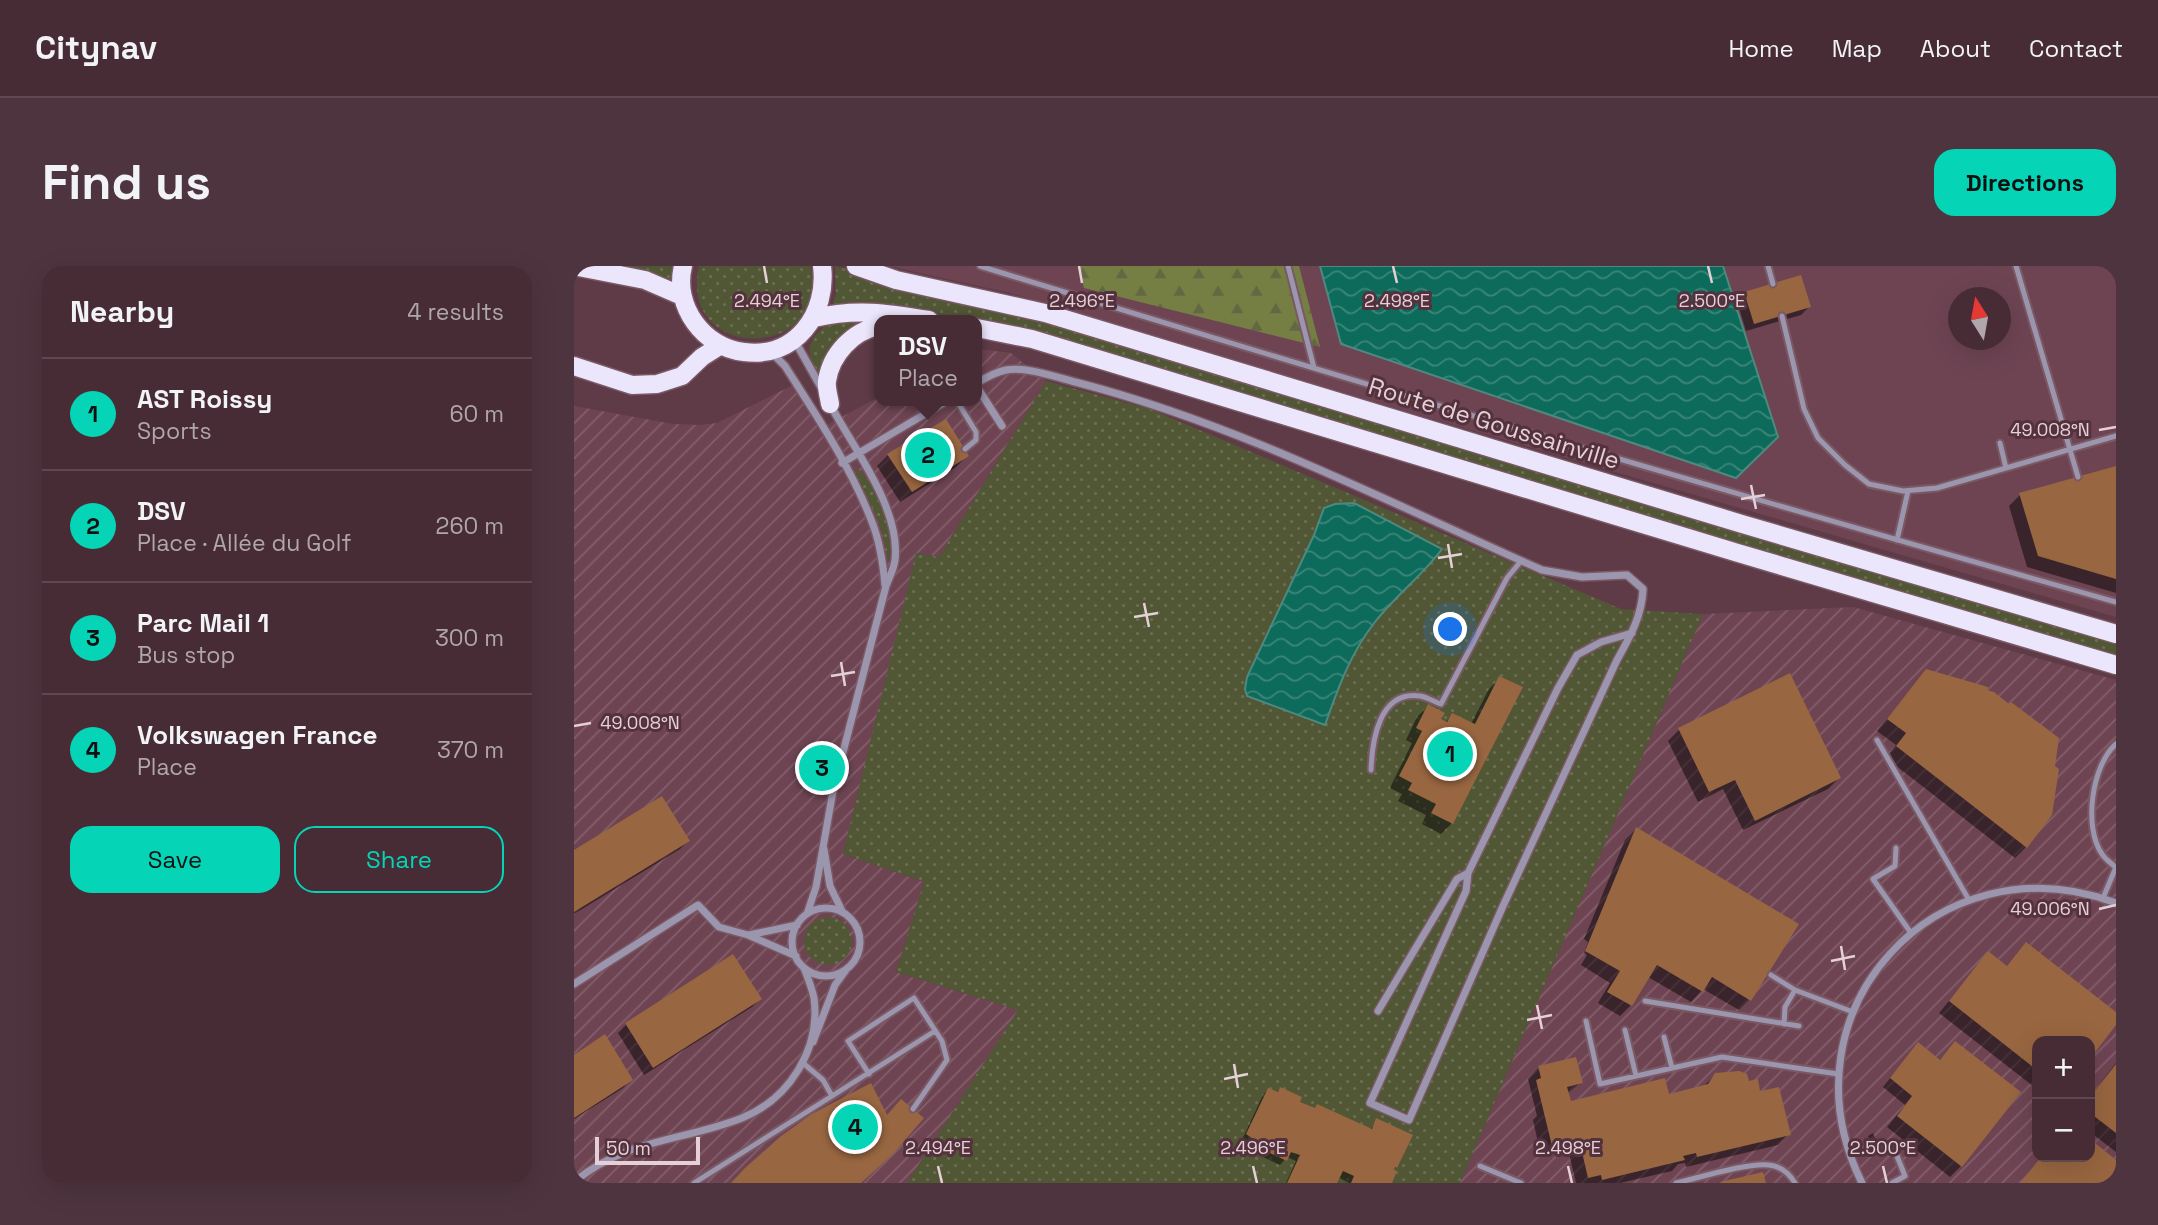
<!DOCTYPE html>
<meta charset="utf-8">
<style>
:root{--surface:#472c36;--page:#4e343e;--text:#f1f3f6;--muted:#b0a7ad;--line:#5f4851;--accent:#05d5b6}
body{margin:0;font-family:"Space Grotesk",sans-serif;background:var(--page);color:var(--text)}
.controls{position:absolute;right:21px;bottom:21px;display:grid;overflow:hidden;border-radius:14px;box-shadow:0 7px 28px #0002}
.controls button{width:63px;height:63px;display:grid;place-items:center;padding:0;border:0;border-bottom:2px solid var(--line);background:var(--surface);color:var(--text);font:35px sans-serif}
.compass{position:absolute;left:1374px;top:21px;width:63px;height:63px;border-radius:50%;background:var(--surface);box-shadow:0 7px 28px #0002;rotate:349deg}
.scale{position:absolute;left:21px;bottom:18px;width:105px;box-sizing:border-box;padding-left:7px;border:4px solid #e6d0d7;border-top:0;font-size:19px;line-height:24px;white-space:nowrap;color:#e6d0d7;-webkit-text-stroke:5px #53313d;paint-order:stroke}
.you{position:absolute;left:877px;top:364px;width:24px;height:24px;margin:-18px;border:5px solid #fff;border-radius:50%;background:#1a73e8;box-shadow:0 0 0 10px #1a73e833}
.badge{display:grid;place-items:center;width:46px;height:46px;border-radius:50%;background:var(--accent);color:#111;font-size:23px;font-weight:700}
.pin{position:absolute;translate:-50% -50%;border:4px solid #fff;box-shadow:0 2px 7px #0006}
.popup{position:absolute;left:300px;top:49px;width:108px;height:91px;box-sizing:border-box;display:grid;place-content:center;border-radius:14px;background:var(--surface);filter:drop-shadow(0 2px 5px #0005);font-size:23px;white-space:nowrap;color:var(--muted)}
.popup b{font-size:26px;color:var(--text)}
.popup::after{content:'';position:absolute;left:50%;top:100%;margin-left:-14px;border:14px solid transparent;border-top-color:var(--surface)}
.list{margin:0;padding:0;list-style:none}
h2{display:flex;justify-content:space-between;align-items:center;height:91px;margin:0;padding:0 28px;font-size:30px}
h2 small{font-size:23px;font-weight:400;color:var(--muted)}
.list li{display:grid;grid-template-columns:46px 1fr auto;gap:21px;align-items:center;box-sizing:border-box;height:112px;padding:0 28px;border-top:2px solid var(--line)}
.list b{display:block;font-size:26px;white-space:nowrap}
.list p{margin:0;font-size:23px;white-space:nowrap;color:var(--muted)}
.list em{font-size:23px;font-style:normal;color:var(--muted)}
.actions{display:flex;gap:14px;padding:21px 28px}
.actions a{flex:1;padding:16px 0;border:2px solid var(--accent);border-radius:21px;text-align:center;font-size:24px;color:var(--accent)}
.actions .main{background:var(--accent);color:#111}
.map{position:relative;flex:none;width:1542px;height:917px;overflow:hidden;border-radius:21px}
header{display:flex;align-items:center;gap:42px;box-sizing:border-box;height:98px;padding:0 35px;background:var(--surface);border-bottom:2px solid var(--line)}
header strong{font-size:33px}
nav{display:flex;gap:38px;margin-inline-start:auto;font-size:24px}
.intro{display:flex;align-items:center;justify-content:space-between;box-sizing:border-box;height:168px;padding:0 42px}
h1{margin:0;font-size:49px}
.button{padding:18px 32px;border-radius:21px;background:var(--accent);color:#111;font-size:24px;font-weight:700}
main{display:flex;gap:42px;padding:0 42px}
aside{flex:1;background:var(--surface);border-radius:21px;box-shadow:0 7px 28px #0002}
.map>svg:first-child{display:block}
.built{fill:#6e4453;fill-rule:evenodd}
.industrial{fill:url(#industrial-furrows);fill-rule:evenodd}
.grass{fill:url(#grass-dots)}
.forest{fill:url(#forest-firs)}
.water{fill:url(#water-waves);stroke:#4e8980;stroke-width:2}
.shadow{fill:#0007}
.building{fill:#986640}
.lines{fill:none;stroke-linecap:round;stroke-linejoin:round}
.lane-casing{stroke:#7a5965;stroke-width:9}
.street-casing{stroke:#7a5965;stroke-width:10}
.primary-casing{stroke:#7a5965;stroke-width:21}
.lane{stroke:#9b95ae;stroke-width:5}
.street{stroke:#9b95ae;stroke-width:7}
.primary{stroke:#ebe6fb;stroke-width:18}
.ticks{fill:none;stroke:#e6d0d7;stroke-width:2.5}
.labels{text-anchor:middle;dominant-baseline:central;stroke-width:6;stroke-linejoin:round;paint-order:stroke}
.street-label{font-size:24px;fill:#e6d0d7;stroke:#53313d}
.ticks-label{font-size:18px;text-anchor:middle;fill:#e6d0d7;stroke:#53313d;stroke-width:6;stroke-linejoin:round;paint-order:stroke}
</style>
<header>
<strong>Citynav</strong>
<nav><a>Home</a><a>Map</a><a>About</a><a>Contact</a></nav>
</header>
<div class="intro"><h1>Find us</h1><a class="button">Directions</a></div>
<main>
<aside>
<h2>Nearby<small>4 results</small></h2>
<ul class="list">
<li><span class="badge">1</span><div><b>AST Roissy</b><p>Sports</p></div><em>60 m</em></li>
<li><span class="badge">2</span><div><b>DSV</b><p>Place · Allée du Golf</p></div><em>260 m</em></li>
<li><span class="badge">3</span><div><b>Parc Mail 1</b><p>Bus stop</p></div><em>300 m</em></li>
<li><span class="badge">4</span><div><b>Volkswagen France</b><p>Place</p></div><em>370 m</em></li>
</ul>
<div class="actions"><a class="main">Save</a><a>Share</a></div>
</aside>
<div class="map">
<svg width="1542" height="917" viewBox="0 0 1542 917">
<defs>
<pattern id="industrial-furrows" width="10" height="10" patternUnits="userSpaceOnUse" patternTransform="scale(1.75)"><rect width="10" height="10" fill="#6e4453"/><path d="M-1 1l2-2M0 10L10 0M9 11l2-2" fill="none" stroke="#835e6b"/></pattern>
<pattern id="grass-dots" width="8" height="8" patternUnits="userSpaceOnUse" patternTransform="scale(1.75)"><rect width="8" height="8" fill="#515735"/><path d="M2 2h.1M6 6h.1" fill="none" stroke="#6a6e52" stroke-width="1.8" stroke-linecap="round"/></pattern>
<pattern id="forest-firs" width="22" height="20" patternUnits="userSpaceOnUse" patternTransform="scale(1.75)"><rect width="22" height="20" fill="#757f43"/><path d="M5 1l3.5 6h-7zM16 11l3.5 6h-7z" fill="#646842"/></pattern>
<pattern id="water-waves" width="16" height="10" patternUnits="userSpaceOnUse" patternTransform="scale(1.75)"><rect width="16" height="10" fill="#0d6b5b"/><path d="M0 5q4-4 8 0t8 0" fill="none" stroke="#3c8679"/></pattern>
</defs>
<rect width="100%" height="100%" fill="#5f3b48"/>
<path class="built" d="M 314,0 L 1542,0 L 1542,351 L 845,149 L 436,27 ZM 1384,32 L 1426,32 L 1426,74 L 1384,74 Z"/>
<path class="industrial" d="M 403,83 L 437,87 L 472,115 L 365,291 L 343,287 L 269,588 L 350,616 L 322,706 L 445,744 L 333,917 L 0,917 L 0,140 L 99,158 L 125,159 L 143,157 L 219,119 L 245,163 L 305,131 L 305,135 L 403,135 Z
M 1279,341 L 1542,414 L 1542,917 L 886,917 L 1129,348 ZM 1463,775 L 1516,775 L 1516,891 L 1463,891 Z"/>
<path class="grass" d="M 38,0 L 99,0 L 97,16 L 95,16 Z
M 125,0 L 236,0 C 262,93 103,100 125,0 Z
M 261,0 L 447,48 L 1542,374 L 1542,392 L 403,54 L 389,54 L 343,46 L 258,40 L 262,28 Z
M 266,52 L 299,55 L 281,63 L 251,121 C 228,89 229,69 266,52 Z
M 472,115 L 576,143 L 1047,343 L 1129,348 L 886,917 L 333,917 L 444,744 L 322,706 L 350,616 L 269,588 L 342,287 L 365,291 Z
M 285,204 C 303,220 322,269 316,293 L 313,292 C 310,261 296,236 281,210 L 282,205 Z
M230 675a24 24 0 1 1 48 0a24 24 0 1 1-48 0Z"/>
<path class="forest" d="M 504,0 L 725,0 L 746,81 L 510,22 Z"/>
<path class="water" d="M 746,0 L 1149,0 L 1204,171 L 1162,212 L 767,78 Z
M 780,237 L 868,283 C 848,310 822,329 801,356 C 777,386 764,422 751,459 L 673,430 L 671,423 L 673,411 L 740,269 L 750,242 L 761,238 Z"/>
<path class="shadow" d="M 1171,27 L 1235,41 L 1227,49 L 1172,65 L 1163,35 Z
M 314,189 L 393,190 L 382,201 L 326,236 L 303,200 Z
M 1542,202 L 1542,327 L 1453,301 L 1435,240 L 1446,229 Z
M 1353,405 L 1410,425 L 1435,440 L 1452,581 L 1441,592 L 1312,492 L 1322,479 L 1303,465 Z
M 1215,410 L 1265,512 L 1254,523 L 1169,564 L 1149,523 L 1124,536 L 1094,475 L 1105,464 Z
M 926,412 L 878,557 L 867,568 L 848,558 L 852,549 L 824,535 L 828,528 L 816,522 L 838,477 L 832,474 L 843,451 L 854,440 L 865,454 L 871,457 L 878,449 L 897,458 L 915,423 Z
M 1062,563 L 1176,733 L 1165,744 L 1129,723 L 1117,736 L 1074,711 L 1057,739 L 1046,750 L 1024,737 L 1036,717 L 1007,699 L 1013,689 L 1010,687 L 1014,676 L 1010,673 L 1051,574 Z
M 114,575 L 106,583 L 0,648 L 0,586 Z
M 1452,679 L 1542,748 L 1542,757 L 1516,790 L 1516,775 L 1463,775 L 1463,823 L 1365,747 L 1414,688 L 1432,701 Z
M 159,691 L 186,733 L 178,741 L 70,809 L 44,767 L 52,759 Z
M 1382,777 L 1387,900 L 1376,911 L 1313,861 L 1331,839 L 1309,821 L 1344,778 L 1365,795 Z
M 0,791 L 57,813 L 49,822 L 0,853 Z
M 1542,797 L 1542,886 L 1516,866 L 1516,831 Z
M 965,801 L 1007,816 L 993,828 L 996,837 L 1093,830 L 1129,821 L 1142,808 L 1173,817 L 1185,828 L 1215,868 L 1204,879 L 1112,901 L 1111,897 L 1104,898 L 1098,905 L 1046,917 L 1002,917 L 994,883 L 967,890 L 959,854 L 963,850 L 954,813 Z
M 706,823 L 724,836 L 796,864 L 803,855 L 822,901 L 818,905 L 815,917 L 775,917 L 764,911 L 761,917 L 712,917 L 722,895 L 713,891 L 706,899 L 677,885 L 678,881 L 668,874 L 689,829 L 694,824 L 702,827 Z
M 1299,867 L 1302,875 L 1297,878 L 1294,870 Z"/>
<path class="building" d="M 1227,9 L 1237,41 L 1180,58 L 1170,26 Z
M 372,153 L 395,190 L 338,226 L 313,188 Z
M 1542,200 L 1542,313 L 1464,290 L 1445,227 Z
M 1352,403 L 1414,421 L 1413,424 L 1420,426 L 1435,438 L 1437,436 L 1485,472 L 1481,500 L 1485,503 L 1478,549 L 1453,582 L 1322,480 L 1332,467 L 1313,453 Z
M 1216,407 L 1267,512 L 1181,555 L 1161,514 L 1135,526 L 1104,462 Z
M 925,410 L 949,421 L 879,558 L 857,547 L 862,538 L 834,524 L 838,517 L 825,510 L 848,465 L 842,462 L 854,438 L 871,447 L 867,453 L 873,456 L 878,447 L 901,458 Z
M 88,530 L 116,575 L 0,646 L 0,584 Z
M 1062,561 L 1225,658 L 1177,735 L 1138,711 L 1129,726 L 1083,699 L 1058,740 L 1033,726 L 1046,705 L 1011,685 Z
M 1452,676 L 1542,746 L 1542,759 L 1516,793 L 1516,775 L 1463,775 L 1463,804 L 1375,735 L 1414,685 L 1433,700 Z
M 159,688 L 188,733 L 79,802 L 51,757 Z
M 31,768 L 59,814 L 0,852 L 0,789 Z
M 1381,775 L 1447,826 L 1388,901 L 1323,850 L 1338,830 L 1316,812 L 1344,776 L 1366,794 Z
M 1002,791 L 1009,817 L 993,821 L 997,835 L 1091,812 L 1095,828 L 1134,818 L 1141,807 L 1165,805 L 1173,808 L 1175,815 L 1184,813 L 1186,825 L 1205,821 L 1217,869 L 1123,891 L 1122,887 L 1109,890 L 1111,894 L 1028,914 L 1027,909 L 1014,912 L 1005,873 L 978,880 L 962,814 L 967,812 L 964,800 Z
M 1542,798 L 1542,867 L 1516,847 L 1516,831 Z
M 297,817 L 313,849 L 327,833 L 350,852 L 319,888 L 287,917 L 157,917 L 171,902 L 207,870 L 238,848 Z
M 706,821 L 728,831 L 726,836 L 741,842 L 743,838 L 798,863 L 802,852 L 839,869 L 823,902 L 821,901 L 820,904 L 823,905 L 818,917 L 777,917 L 780,910 L 769,905 L 763,917 L 713,917 L 726,889 L 717,886 L 713,895 L 681,880 L 682,875 L 672,868 L 694,822 L 704,826 Z
M 1516,873 L 1542,894 L 1542,917 L 1446,917 L 1467,891 L 1516,891 Z
M 1189,906 L 1192,917 L 1147,917 L 1146,916 Z"/>
<g class="lines">
<defs>
<path id="lane" d="M 406,0 C 783,117 1162,229 1542,336
M 714,0 L 740,102
M 1194,0 L 1199,18
M 1442,0 L 1504,211
M 1208,50 L 1230,143 L 1244,172 L 1271,199 L 1295,218 L 1329,225 L 1363,222 L 1542,170
M 383,135 L 402,166 L 402,174 L 391,183
M 1426,177 L 1432,202
M 1323,274 L 1334,225
M 1303,474 L 1395,634
M 797,504 C 798,475 805,424 846,430 C 853,431 861,436 867,438 L 933,312 L 947,295
M 1322,582 L 1321,600 L 1299,613 L 1337,667
M 1540,600 C 1536,596 1531,593 1528,588 C 1509,561 1518,499 1542,478
M 1529,632 L 1542,601
M 1197,709 L 1221,724 L 1279,746
M 1071,735 L 1225,760
M 1012,755 L 1026,818 L 1148,791 L 1264,808
M 1210,758 L 1211,741 L 1221,724
M 1051,764 L 1062,810
M 1090,771 L 1098,802
M 229,797 L 249,814 L 258,830
M 295,808 L 274,775 L 340,732 L 368,775 L 373,794 L 339,843
M 906,900 L 947,917
M 120,917 L 361,765
M 1102,917 C 1124,912 1175,896 1195,899 C 1206,900 1215,907 1221,917
M 1318,917 L 1331,910 L 1323,890"/>
<path id="street" d="M 221,75 L 248,123
M 196,85 L 211,100 C 242,149 277,201 298,256 C 306,276 309,297 311,319
M 403,117 C 411,112 422,106 432,104 C 452,100 485,112 505,117 C 666,159 816,237 968,304 L 1008,311 L 1053,309 L 1069,323 C 1068,350 1056,371 1043,394 L 929,640 L 835,854 L 796,837 L 892,625 L 894,607 L 984,422 L 1003,389 L 1027,376 L 1058,367
M 403,121 L 428,160
M 268,197 L 373,135
M 250,583 L 256,620 L 268,645
M218 676a34 34 0 1 1 68 0a34 34 0 1 1-68 0Z
M 233,648 L 242,621 L 259,525 L 312,320 C 315,312 320,303 321,294 C 327,243 280,183 257,140
M 175,669 L 223,659
M 0,718 L 124,639 L 145,661 L 174,669 L 222,690
M 804,745 L 883,613 L 894,607
M 239,776 L 261,719 L 272,704
M 0,916 C 51,873 110,875 168,852 C 215,833 247,783 240,732 C 238,722 234,712 230,702
M 1288,917 C 1203,746 1363,570 1542,637"/>
<path id="primary" d="M 0,0 L 71,14 L 108,30
M 109,0 C 99,40 130,82 170,86 C 222,93 254,47 248,0
M 282,0 L 322,14 L 471,47 L 1168,258 L 1542,368
M 240,52 C 282,42 313,47 355,54
M 403,62 L 458,73 L 1164,287 L 1542,399
M 0,100 L 58,119 L 83,118 L 108,110 L 128,91 L 147,79
M 256,138 C 255,131 252,122 253,115 C 257,88 279,65 305,60"/>
</defs>
<use href="#lane" class="lane-casing"/>
<use href="#street" class="street-casing"/>
<use href="#primary" class="primary-casing"/>
<use href="#lane" class="lane"/>
<use href="#street" class="street"/>
<use href="#primary" class="primary"/>
</g>
<path class="ticks" d="M 190,0 L 193,17M 505,0 L 508,17M 819,0 L 823,17M 1134,0 L 1138,17M 1525,164 L 1542,161M 1177,219 L 1182,243M 1167,233 L 1191,229M 874,278 L 878,302M 864,292 L 888,288M 570,337 L 575,361M 560,351 L 584,347M 267,396 L 271,420M 257,410 L 281,406M 0,460 L 17,457M 1525,643 L 1542,639M 1267,680 L 1271,704M 1257,695 L 1281,690M 963,739 L 968,763M 953,754 L 978,749M 660,798 L 664,822M 650,813 L 674,808M 364,900 L 368,917M 679,900 L 683,917M 994,900 L 998,917M 1309,900 L 1313,917"/>
<g class="labels">
<g class="street-label">
<text transform="translate(920 157) rotate(17)">Route de Goussainville</text>
</g>
</g>
<g class="ticks-label">
<text x="193" y="41">2.494°E</text>
<text x="508" y="41">2.496°E</text>
<text x="823" y="41">2.498°E</text>
<text x="1138" y="41">2.500°E</text>
<text x="1476" y="170">49.008°N</text>
<text x="66" y="463">49.008°N</text>
<text x="1476" y="649">49.006°N</text>
<text x="364" y="888">2.494°E</text>
<text x="679" y="888">2.496°E</text>
<text x="994" y="888">2.498°E</text>
<text x="1309" y="888">2.500°E</text>
</g>
</svg>
<div class="controls">
<button>+</button>
<button>−</button>
</div>
<svg class="compass" viewBox="-18 -18 36 36"><path d="M0-13l5 13h-10z" fill="#e53935"/><path d="M0 13l5-13h-10z" fill="#b0a7ad"/></svg>
<div class="scale">50 m</div>
<div class="you"></div>
<div class="pin badge" style="left:876px;top:488px">1</div>
<div class="pin badge" style="left:354px;top:189px">2</div>
<div class="popup"><b>DSV</b>Place</div>
<div class="pin badge" style="left:248px;top:502px">3</div>
<div class="pin badge" style="left:281px;top:861px">4</div>
</div>
</main>
